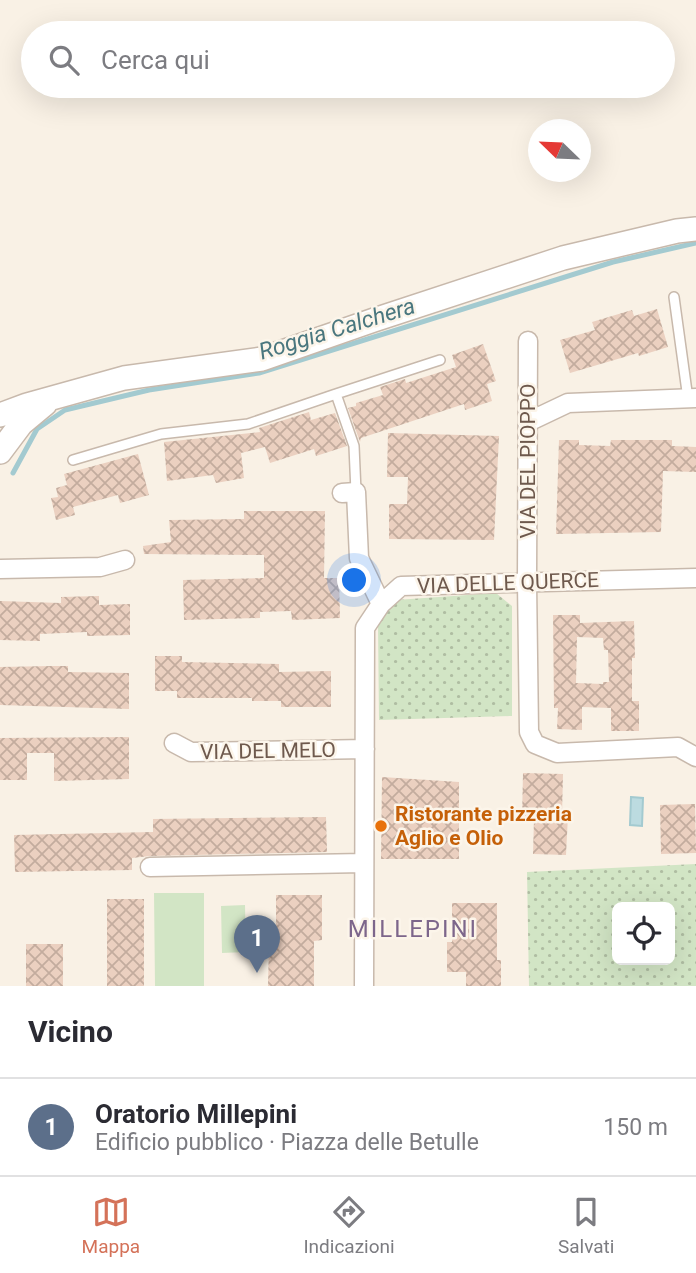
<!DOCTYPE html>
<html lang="it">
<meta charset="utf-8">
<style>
:root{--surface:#fff;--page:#f7f7f7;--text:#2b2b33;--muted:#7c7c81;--line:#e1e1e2;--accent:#d47259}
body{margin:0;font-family:Roboto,sans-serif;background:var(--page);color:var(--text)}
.controls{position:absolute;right:21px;bottom:21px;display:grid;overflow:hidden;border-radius:10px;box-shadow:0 7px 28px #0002}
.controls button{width:63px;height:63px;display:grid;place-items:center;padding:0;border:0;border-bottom:2px solid var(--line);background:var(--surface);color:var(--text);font:35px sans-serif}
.compass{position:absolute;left:528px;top:119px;width:63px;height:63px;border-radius:50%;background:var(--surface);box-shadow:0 7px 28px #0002;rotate:293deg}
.you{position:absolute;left:355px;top:581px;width:24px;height:24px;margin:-18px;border:5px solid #fff;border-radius:50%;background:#1a73e8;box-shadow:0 0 0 10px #1a73e833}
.badge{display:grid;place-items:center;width:46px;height:46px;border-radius:50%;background:var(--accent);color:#fff;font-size:23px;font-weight:700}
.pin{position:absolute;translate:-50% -58px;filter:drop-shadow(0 2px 4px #0008)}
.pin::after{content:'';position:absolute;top:37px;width:24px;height:21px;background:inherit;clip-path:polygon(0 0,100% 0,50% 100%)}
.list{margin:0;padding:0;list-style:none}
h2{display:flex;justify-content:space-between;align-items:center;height:91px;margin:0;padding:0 28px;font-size:30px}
h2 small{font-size:23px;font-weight:400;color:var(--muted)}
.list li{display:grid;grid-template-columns:46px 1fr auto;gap:21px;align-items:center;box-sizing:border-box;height:98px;padding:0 28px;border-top:2px solid var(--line)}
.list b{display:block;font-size:26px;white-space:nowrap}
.list p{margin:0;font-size:23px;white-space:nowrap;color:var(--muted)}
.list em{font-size:23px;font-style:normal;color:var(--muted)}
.icon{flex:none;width:38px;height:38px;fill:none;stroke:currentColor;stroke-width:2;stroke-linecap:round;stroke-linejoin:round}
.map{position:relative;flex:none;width:696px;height:986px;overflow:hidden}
.search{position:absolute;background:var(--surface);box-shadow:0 7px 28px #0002;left:21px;right:21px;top:21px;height:77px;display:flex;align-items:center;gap:18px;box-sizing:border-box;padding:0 24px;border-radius:38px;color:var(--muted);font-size:26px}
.sheet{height:189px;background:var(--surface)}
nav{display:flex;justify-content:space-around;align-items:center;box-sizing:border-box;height:98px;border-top:2px solid var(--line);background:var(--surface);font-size:19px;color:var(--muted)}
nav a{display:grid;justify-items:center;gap:4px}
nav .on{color:var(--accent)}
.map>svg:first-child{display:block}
.park{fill:url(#park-dots);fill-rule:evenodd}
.pitch{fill:#d2e5c5}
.water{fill:#bcdbe0;stroke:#a3cad0;stroke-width:2}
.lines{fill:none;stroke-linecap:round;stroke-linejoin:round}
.stream{stroke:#a3cad0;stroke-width:5}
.building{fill:url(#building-cross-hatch);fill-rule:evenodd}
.service-casing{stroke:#c8b9ac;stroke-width:12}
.minor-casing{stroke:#c8b9ac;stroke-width:21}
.tertiary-casing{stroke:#c8b9ac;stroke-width:26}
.service{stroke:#fff;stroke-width:9}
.minor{stroke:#fff;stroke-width:18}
.tertiary{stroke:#fff;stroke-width:23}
.food-dot{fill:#e8710a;stroke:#fcf5ea;stroke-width:2.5}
.labels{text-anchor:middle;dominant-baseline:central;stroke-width:5;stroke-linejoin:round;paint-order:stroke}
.street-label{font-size:21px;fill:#6e594d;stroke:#fcf5ea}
.food-label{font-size:21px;font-weight:bold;fill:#c56008;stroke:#fcf5ea;text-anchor:start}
.water-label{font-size:23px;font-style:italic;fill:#4a777f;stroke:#fcf5ea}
.quarter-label{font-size:24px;letter-spacing:2px;fill:#7d668b;stroke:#fcf5ea}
</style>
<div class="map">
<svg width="696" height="986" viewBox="0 0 696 986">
<defs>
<pattern id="park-dots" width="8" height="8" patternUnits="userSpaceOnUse" patternTransform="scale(1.75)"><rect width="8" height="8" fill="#d2e5c5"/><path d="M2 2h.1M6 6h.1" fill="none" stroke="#afbda2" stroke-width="1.8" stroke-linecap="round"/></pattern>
<pattern id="building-cross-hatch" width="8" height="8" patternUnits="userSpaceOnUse" patternTransform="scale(1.75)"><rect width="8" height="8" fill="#ebd0c0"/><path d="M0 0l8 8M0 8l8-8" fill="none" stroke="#c3ac9e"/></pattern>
</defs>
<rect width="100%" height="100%" fill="#f9f1e5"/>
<path class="park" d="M 496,593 L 512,606 L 512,716 L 379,720 L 378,624 L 396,600 Z
M 696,864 L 696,986 L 529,986 L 527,872 ZM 617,907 L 670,907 L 670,960 L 617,960 Z"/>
<path class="pitch" d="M 154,893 L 204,893 L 204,986 L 155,986 Z
M 245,905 L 246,952 L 222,953 L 221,906 Z"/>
<path class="water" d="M 631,797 L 643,798 L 642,826 L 630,825 Z"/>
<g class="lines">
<path class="stream" d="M 13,473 L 37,429 L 65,410 L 149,390 L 259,373 L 613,262 L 696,243"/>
</g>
<path class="building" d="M 657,309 L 668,347 L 639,356 L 638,353 L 570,373 L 560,340 L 595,330 L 592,322 L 632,310 L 634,316 Z
M 483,344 L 496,381 L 487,384 L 492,401 L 465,410 L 464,404 L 361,438 L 360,442 L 348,408 L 356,406 L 356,403 L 383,395 L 380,387 L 405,379 L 406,383 L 456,367 L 452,355 Z
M 309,412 L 311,420 L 335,413 L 347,446 L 316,456 L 314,449 L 270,463 L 265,447 L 241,453 L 244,478 L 216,483 L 213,475 L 167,481 L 164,442 L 260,432 L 259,428 Z
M 388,433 L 499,436 L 494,540 L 389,539 L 389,504 L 407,504 L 408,477 L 387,477 Z
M 559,440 L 579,440 L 579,445 L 610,446 L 611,440 L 672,440 L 672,446 L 696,447 L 696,472 L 663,471 L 661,532 L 556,534 Z
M 138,454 L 149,495 L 120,503 L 118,495 L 73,507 L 75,515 L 56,520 L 51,498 L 58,497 L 56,488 L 67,485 L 64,474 Z
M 244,511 L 325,511 L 324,578 L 339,578 L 340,618 L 292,620 L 291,611 L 260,612 L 260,618 L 184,620 L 183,580 L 264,578 L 264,555 L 144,554 L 143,546 L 171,542 L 169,520 L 244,519 Z
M 99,596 L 99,605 L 130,604 L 130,635 L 87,636 L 87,632 L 40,634 L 40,641 L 0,640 L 0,601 L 61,603 L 61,597 Z
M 553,615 L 580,615 L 580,623 L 634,621 L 635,658 L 632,658 L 632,701 L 639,701 L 639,731 L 611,731 L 611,708 L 582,707 L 582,730 L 557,729 L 558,708 L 554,708 ZM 577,637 L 603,638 L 604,650 L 608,650 L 609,682 L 603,682 L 603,684 L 576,683 Z
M 155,656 L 182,656 L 182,662 L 279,664 L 279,672 L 331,671 L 331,707 L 281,707 L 281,701 L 252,701 L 252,698 L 177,698 L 177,691 L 155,691 Z
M 51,666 L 68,666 L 68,672 L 129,673 L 129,709 L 0,705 L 0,667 Z
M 129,737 L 129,779 L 54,781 L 54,753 L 27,753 L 27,780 L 0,780 L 0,738 Z
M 523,773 L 563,774 L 562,815 L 568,815 L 566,855 L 533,854 L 534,819 L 522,818 Z
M 382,777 L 459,782 L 459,859 L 381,859 Z
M 695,804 L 696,853 L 661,854 L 660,805 Z
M 326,817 L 327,852 L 150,856 L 132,858 L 132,870 L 15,872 L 14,835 L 153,832 L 153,819 Z
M 276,895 L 322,895 L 322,940 L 314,941 L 314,986 L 268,986 L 269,940 L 276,940 Z
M 107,899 L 144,899 L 144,986 L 107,986 Z
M 452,903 L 497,903 L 497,960 L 501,960 L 501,986 L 466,986 L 466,972 L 447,972 L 447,942 L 452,942 Z
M 26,944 L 63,944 L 63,986 L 26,986 Z"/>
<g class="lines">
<defs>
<path id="service" d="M 674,297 L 688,399
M 73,460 L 161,434 L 248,424 L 336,394
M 356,492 L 354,446 L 336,394 L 440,360"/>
<path id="minor" d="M 528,341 L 527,582 L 529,732 L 535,744 L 557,753 L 678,747 L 696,757
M 528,422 L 568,403 L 696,398
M 342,493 L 356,492 L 359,558 L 381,604
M 0,569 L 100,567 L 125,560
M 174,743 L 191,752 L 365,749
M 150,867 L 364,863
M 364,986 L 365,628 L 381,604 L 401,586 L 696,578"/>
<path id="tertiary" d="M 0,415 L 27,405 L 124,378 L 262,359 L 374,320 L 563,258 L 677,231 L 696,229
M 0,452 L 21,424 L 45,404"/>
</defs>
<use href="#service" class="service-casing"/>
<use href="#minor" class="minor-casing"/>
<use href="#tertiary" class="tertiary-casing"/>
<use href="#service" class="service"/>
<use href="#minor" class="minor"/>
<use href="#tertiary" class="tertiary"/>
</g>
<circle class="food-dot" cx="381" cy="826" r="7"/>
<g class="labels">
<g class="street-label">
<text transform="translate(528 461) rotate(-90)">VIA DEL PIOPPO</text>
<text transform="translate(508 583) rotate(-2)">VIA DELLE QUERCE</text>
<text transform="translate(268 751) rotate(-1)">VIA DEL MELO</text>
</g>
<g class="food-label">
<text x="395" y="814">Ristorante pizzeria<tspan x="395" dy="24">Aglio e Olio</tspan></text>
</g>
<g class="water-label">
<text transform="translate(337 329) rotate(-17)">Roggia Calchera</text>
</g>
<g class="quarter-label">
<text x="413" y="929">MILLEPINI</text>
</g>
</g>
</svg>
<div class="controls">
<button><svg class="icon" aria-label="locate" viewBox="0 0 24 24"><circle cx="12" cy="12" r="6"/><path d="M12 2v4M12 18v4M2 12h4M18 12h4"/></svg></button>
</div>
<svg class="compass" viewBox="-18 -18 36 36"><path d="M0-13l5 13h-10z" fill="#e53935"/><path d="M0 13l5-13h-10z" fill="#7c7c81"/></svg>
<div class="you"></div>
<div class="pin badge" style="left:257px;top:973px;background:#5c6f8a">1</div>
<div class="search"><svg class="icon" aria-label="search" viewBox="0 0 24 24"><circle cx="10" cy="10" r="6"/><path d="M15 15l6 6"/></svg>Cerca qui</div>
</div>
<section class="sheet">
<h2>Vicino<small></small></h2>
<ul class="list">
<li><span class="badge" style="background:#5c6f8a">1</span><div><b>Oratorio Millepini</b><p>Edificio pubblico · Piazza delle Betulle</p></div><em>150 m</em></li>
</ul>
</section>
<nav>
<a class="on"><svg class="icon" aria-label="map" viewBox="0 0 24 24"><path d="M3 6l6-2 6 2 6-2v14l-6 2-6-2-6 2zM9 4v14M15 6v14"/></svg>Mappa</a>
<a><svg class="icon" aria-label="directions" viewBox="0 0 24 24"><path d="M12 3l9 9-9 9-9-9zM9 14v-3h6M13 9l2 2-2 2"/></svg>Indicazioni</a>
<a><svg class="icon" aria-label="saved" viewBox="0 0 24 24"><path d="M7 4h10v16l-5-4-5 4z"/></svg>Salvati</a>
</nav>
